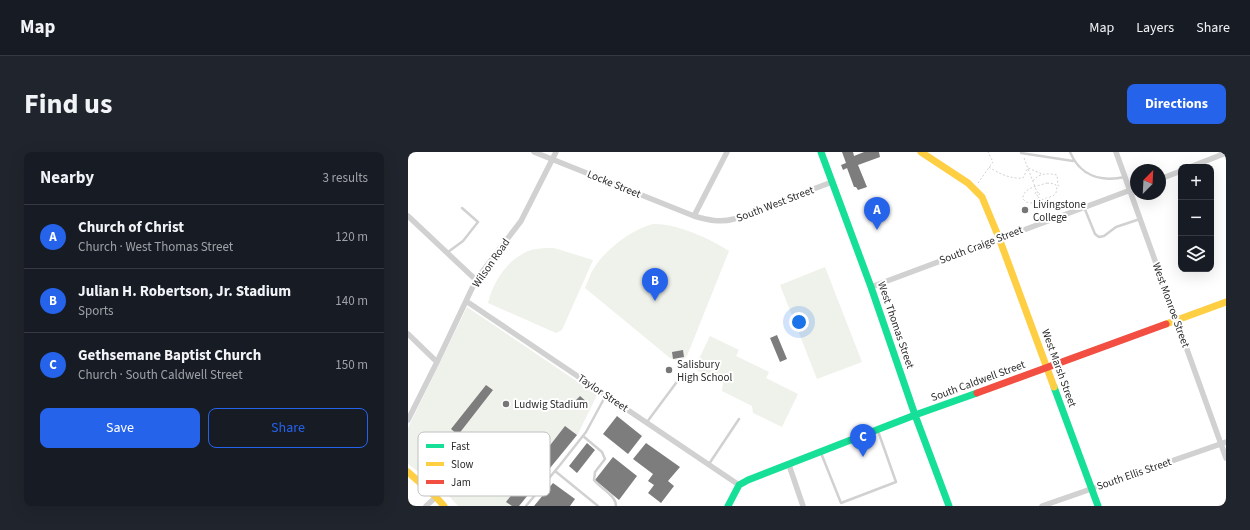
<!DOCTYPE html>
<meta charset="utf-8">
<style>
:root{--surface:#171b24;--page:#20242c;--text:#f1f3f6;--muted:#9ea1a6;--line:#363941;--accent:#2563eb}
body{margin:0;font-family:"Source Sans 3",sans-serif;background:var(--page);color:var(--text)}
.controls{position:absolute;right:12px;top:12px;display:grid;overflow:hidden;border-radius:8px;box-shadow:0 4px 16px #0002}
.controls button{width:36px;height:36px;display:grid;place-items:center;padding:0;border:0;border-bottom:1px solid var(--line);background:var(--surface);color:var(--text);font:20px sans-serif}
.compass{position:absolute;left:722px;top:12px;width:36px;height:36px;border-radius:50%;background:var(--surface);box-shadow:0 4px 16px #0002;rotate:24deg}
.you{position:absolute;left:391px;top:170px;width:14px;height:14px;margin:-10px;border:3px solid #fff;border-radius:50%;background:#1a73e8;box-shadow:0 0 0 6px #1a73e833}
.badge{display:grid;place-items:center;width:26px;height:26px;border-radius:50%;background:var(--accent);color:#fff;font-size:13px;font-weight:700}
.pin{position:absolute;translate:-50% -33px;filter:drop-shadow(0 1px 2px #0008)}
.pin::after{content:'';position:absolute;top:21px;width:14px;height:12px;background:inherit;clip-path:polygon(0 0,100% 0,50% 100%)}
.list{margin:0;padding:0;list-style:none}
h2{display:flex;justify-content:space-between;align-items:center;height:52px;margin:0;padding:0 16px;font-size:17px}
h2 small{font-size:13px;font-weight:400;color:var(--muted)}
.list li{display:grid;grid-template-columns:26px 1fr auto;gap:12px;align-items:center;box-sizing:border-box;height:64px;padding:0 16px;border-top:1px solid var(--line)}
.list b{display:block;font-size:15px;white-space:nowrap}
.list p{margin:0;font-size:13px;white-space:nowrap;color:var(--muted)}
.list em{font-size:13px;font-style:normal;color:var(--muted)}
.actions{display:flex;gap:8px;padding:12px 16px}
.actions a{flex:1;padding:9px 0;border:1px solid var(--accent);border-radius:8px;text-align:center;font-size:14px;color:var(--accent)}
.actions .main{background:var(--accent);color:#fff}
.icon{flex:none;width:22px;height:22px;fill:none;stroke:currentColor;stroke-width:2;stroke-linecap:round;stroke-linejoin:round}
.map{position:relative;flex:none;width:818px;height:354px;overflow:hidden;border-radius:8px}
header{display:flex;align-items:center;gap:24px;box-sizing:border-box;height:56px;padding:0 20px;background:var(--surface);border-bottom:1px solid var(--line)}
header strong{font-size:19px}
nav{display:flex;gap:22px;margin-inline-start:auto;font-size:14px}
.intro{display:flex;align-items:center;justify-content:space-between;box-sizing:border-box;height:96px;padding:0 24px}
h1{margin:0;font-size:28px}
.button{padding:10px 18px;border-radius:8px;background:var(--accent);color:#fff;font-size:14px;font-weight:700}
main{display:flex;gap:24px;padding:0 24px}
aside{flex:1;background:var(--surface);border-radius:8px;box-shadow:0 4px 16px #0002}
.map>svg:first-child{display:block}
.green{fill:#eff2eb}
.building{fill:#7d7d7d}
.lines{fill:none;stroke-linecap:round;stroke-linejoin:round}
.path{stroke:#d1d1d1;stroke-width:1;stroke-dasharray:2 2;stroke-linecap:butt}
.lane{stroke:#d1d1d1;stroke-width:2.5}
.street{stroke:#d1d1d1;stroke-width:5.5}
.fast{stroke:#16e098;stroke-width:7}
.slow{stroke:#ffcf43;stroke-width:7}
.jam{stroke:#f24e42;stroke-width:7}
.poi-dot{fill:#767676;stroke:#fff;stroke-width:1.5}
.labels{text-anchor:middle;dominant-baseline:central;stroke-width:4;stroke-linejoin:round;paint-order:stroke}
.street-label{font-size:11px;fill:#2c2c2c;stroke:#fff}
.poi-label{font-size:11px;fill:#2c2c2c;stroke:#fff;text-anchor:start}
.key{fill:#fff;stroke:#c0c0c0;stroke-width:1}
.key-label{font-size:11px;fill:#2c2c2c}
</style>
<header>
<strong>Map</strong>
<nav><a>Map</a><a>Layers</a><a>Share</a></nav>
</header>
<div class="intro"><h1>Find us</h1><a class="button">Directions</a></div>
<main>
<aside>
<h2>Nearby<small>3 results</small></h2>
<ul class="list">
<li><span class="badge">A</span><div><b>Church of Christ</b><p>Church · West Thomas Street</p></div><em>120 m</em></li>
<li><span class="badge">B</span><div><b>Julian H. Robertson, Jr. Stadium</b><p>Sports</p></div><em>140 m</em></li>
<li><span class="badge">C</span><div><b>Gethsemane Baptist Church</b><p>Church · South Caldwell Street</p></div><em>150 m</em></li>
</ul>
<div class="actions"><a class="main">Save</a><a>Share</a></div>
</aside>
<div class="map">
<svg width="818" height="354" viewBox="0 0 818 354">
<rect width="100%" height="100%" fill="#fff"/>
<path class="green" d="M 245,72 C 268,71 303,87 321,99 L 279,204 L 272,210 L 262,206 L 177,136 C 180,129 182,122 186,116 C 197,98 224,77 245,72 Z
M 146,96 L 185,108 L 154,178 L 148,181 L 80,151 C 85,131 97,111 116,101 C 125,96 136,96 146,96 Z
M 417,115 L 454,210 L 409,227 L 372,133 Z
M 59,155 L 189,243 L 170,282 L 111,354 L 50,354 L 40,343 L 0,312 L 0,276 Z
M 302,184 L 331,198 L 328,204 L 361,220 L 358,226 L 390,242 L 374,275 L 345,261 L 344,254 L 314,239 L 315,231 L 286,217 Z"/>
<path class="building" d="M 434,0 L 445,0 L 446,4 L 456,0 L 471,0 L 472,5 L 450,13 L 459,35 L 450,38 L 448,35 L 446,35 L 439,16 L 435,18 L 433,13 L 438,11 Z
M 369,183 L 379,207 L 372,210 L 362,186 Z
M 275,198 L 276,205 L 265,207 L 264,200 Z
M 78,233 L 85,238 L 50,283 L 43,277 Z
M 172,244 L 180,251 L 174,257 L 166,250 Z
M 209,264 L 234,284 L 220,302 L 195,282 Z
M 157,274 L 169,283 L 111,354 L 104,354 L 98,350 Z
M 179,291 L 187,298 L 169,321 L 161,314 Z
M 238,291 L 272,315 L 260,329 L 266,334 L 253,351 L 240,341 L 246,333 L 240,329 L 245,322 L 225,307 Z
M 205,305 L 229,324 L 211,348 L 187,328 Z
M 145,331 L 167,347 L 162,354 L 126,354 Z"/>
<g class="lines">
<path class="path" d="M 616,6 L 629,40 L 632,41 L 630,44 L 632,48
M 581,15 C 591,22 603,27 615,26 L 620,16 L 634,22
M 625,29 C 631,21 639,21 649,23 L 650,33 L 652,36
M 570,31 L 585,10 L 580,0
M 639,31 L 647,32 L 649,35 L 648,41 L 645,44 L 623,51 L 618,50 L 615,47 C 614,36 630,34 639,31 Z
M 628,40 L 627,42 L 630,44"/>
<path class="lane" d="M 662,0 C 672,24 693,30 717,25
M 613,1 L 665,9
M 676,55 L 687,82 L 691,85 L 696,84 L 708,75 L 732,67
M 40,100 L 55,89 L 70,70 L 54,56
M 239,270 L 271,227
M 175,284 L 194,300 L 197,307 L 187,320 L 186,328 C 192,336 208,343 208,354
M 413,301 L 433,351 L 488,330 L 470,279
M 301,312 L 331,267
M 147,319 L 190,354
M 118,354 L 152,313 L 178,280 L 198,243"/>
<path class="street" d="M 126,0 L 286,64 C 300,68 312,71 326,67 L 424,30
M 708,0 L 818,306
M 782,15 L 818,1
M 752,27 L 773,19
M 0,64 L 68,128
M 286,64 L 319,0
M 463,135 L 728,36
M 58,149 L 331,333
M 0,182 L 29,210
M 0,268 L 29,210 L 68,128 L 113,69 L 148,0
M 381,313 L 395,354
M 18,354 L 28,345
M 634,354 L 818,290"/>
<path class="fast" d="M 413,0 L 463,135 L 507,263 L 541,354
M 646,235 L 690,354
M 320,354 L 331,333 L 340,328 L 507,263 L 569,241"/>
<path class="slow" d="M 513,0 L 560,31 L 574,45 L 591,86 L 646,235
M 758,172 L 818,150
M 0,320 L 28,345 L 36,354"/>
<path class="jam" d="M 569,241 L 758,172"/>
</g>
<g class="poi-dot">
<circle cx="617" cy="58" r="4"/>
<circle cx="261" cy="218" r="4"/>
<circle cx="98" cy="252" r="4"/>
</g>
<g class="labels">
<g class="street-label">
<text transform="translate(206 32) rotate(22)">Locke Street</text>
<text transform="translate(367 52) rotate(-21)">South West Street</text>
<text transform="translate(573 93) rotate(-21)">South Craige Street</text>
<text transform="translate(83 111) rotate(-55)">Wilson Road</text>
<text transform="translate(763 153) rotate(70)">West Monroe Street</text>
<text transform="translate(488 173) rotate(71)">West Thomas Street</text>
<text transform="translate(651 216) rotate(70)">West Marsh Street</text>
<text transform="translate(570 229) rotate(-20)">South Caldwell Street</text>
<text transform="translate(195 241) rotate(34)">Taylor Street</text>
<text transform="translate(726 322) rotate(-19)">South Ellis Street</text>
</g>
<g class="poi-label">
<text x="625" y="52">Livingstone<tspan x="625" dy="13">College</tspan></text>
<text x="269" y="212">Salisbury<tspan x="269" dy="13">High School</tspan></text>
<text x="106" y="252">Ludwig Stadium</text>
</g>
</g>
<rect x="10" y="280" width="132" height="64" rx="6" class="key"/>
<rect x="18" y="292" width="18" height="4" fill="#16e098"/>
<rect x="18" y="310" width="18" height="4" fill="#ffcf43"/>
<rect x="18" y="328" width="18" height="4" fill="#f24e42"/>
<g class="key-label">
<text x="43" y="298">Fast</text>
<text x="43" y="316">Slow</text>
<text x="43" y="334">Jam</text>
</g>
</svg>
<div class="controls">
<button>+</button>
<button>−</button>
<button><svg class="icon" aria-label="layers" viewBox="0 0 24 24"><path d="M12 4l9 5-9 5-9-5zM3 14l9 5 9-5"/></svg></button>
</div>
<svg class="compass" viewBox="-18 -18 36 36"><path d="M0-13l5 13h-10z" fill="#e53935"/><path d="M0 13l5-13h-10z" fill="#9ea1a6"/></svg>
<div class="you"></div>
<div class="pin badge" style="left:469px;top:78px">A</div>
<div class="pin badge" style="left:247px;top:149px">B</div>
<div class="pin badge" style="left:455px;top:305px">C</div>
</div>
</main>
